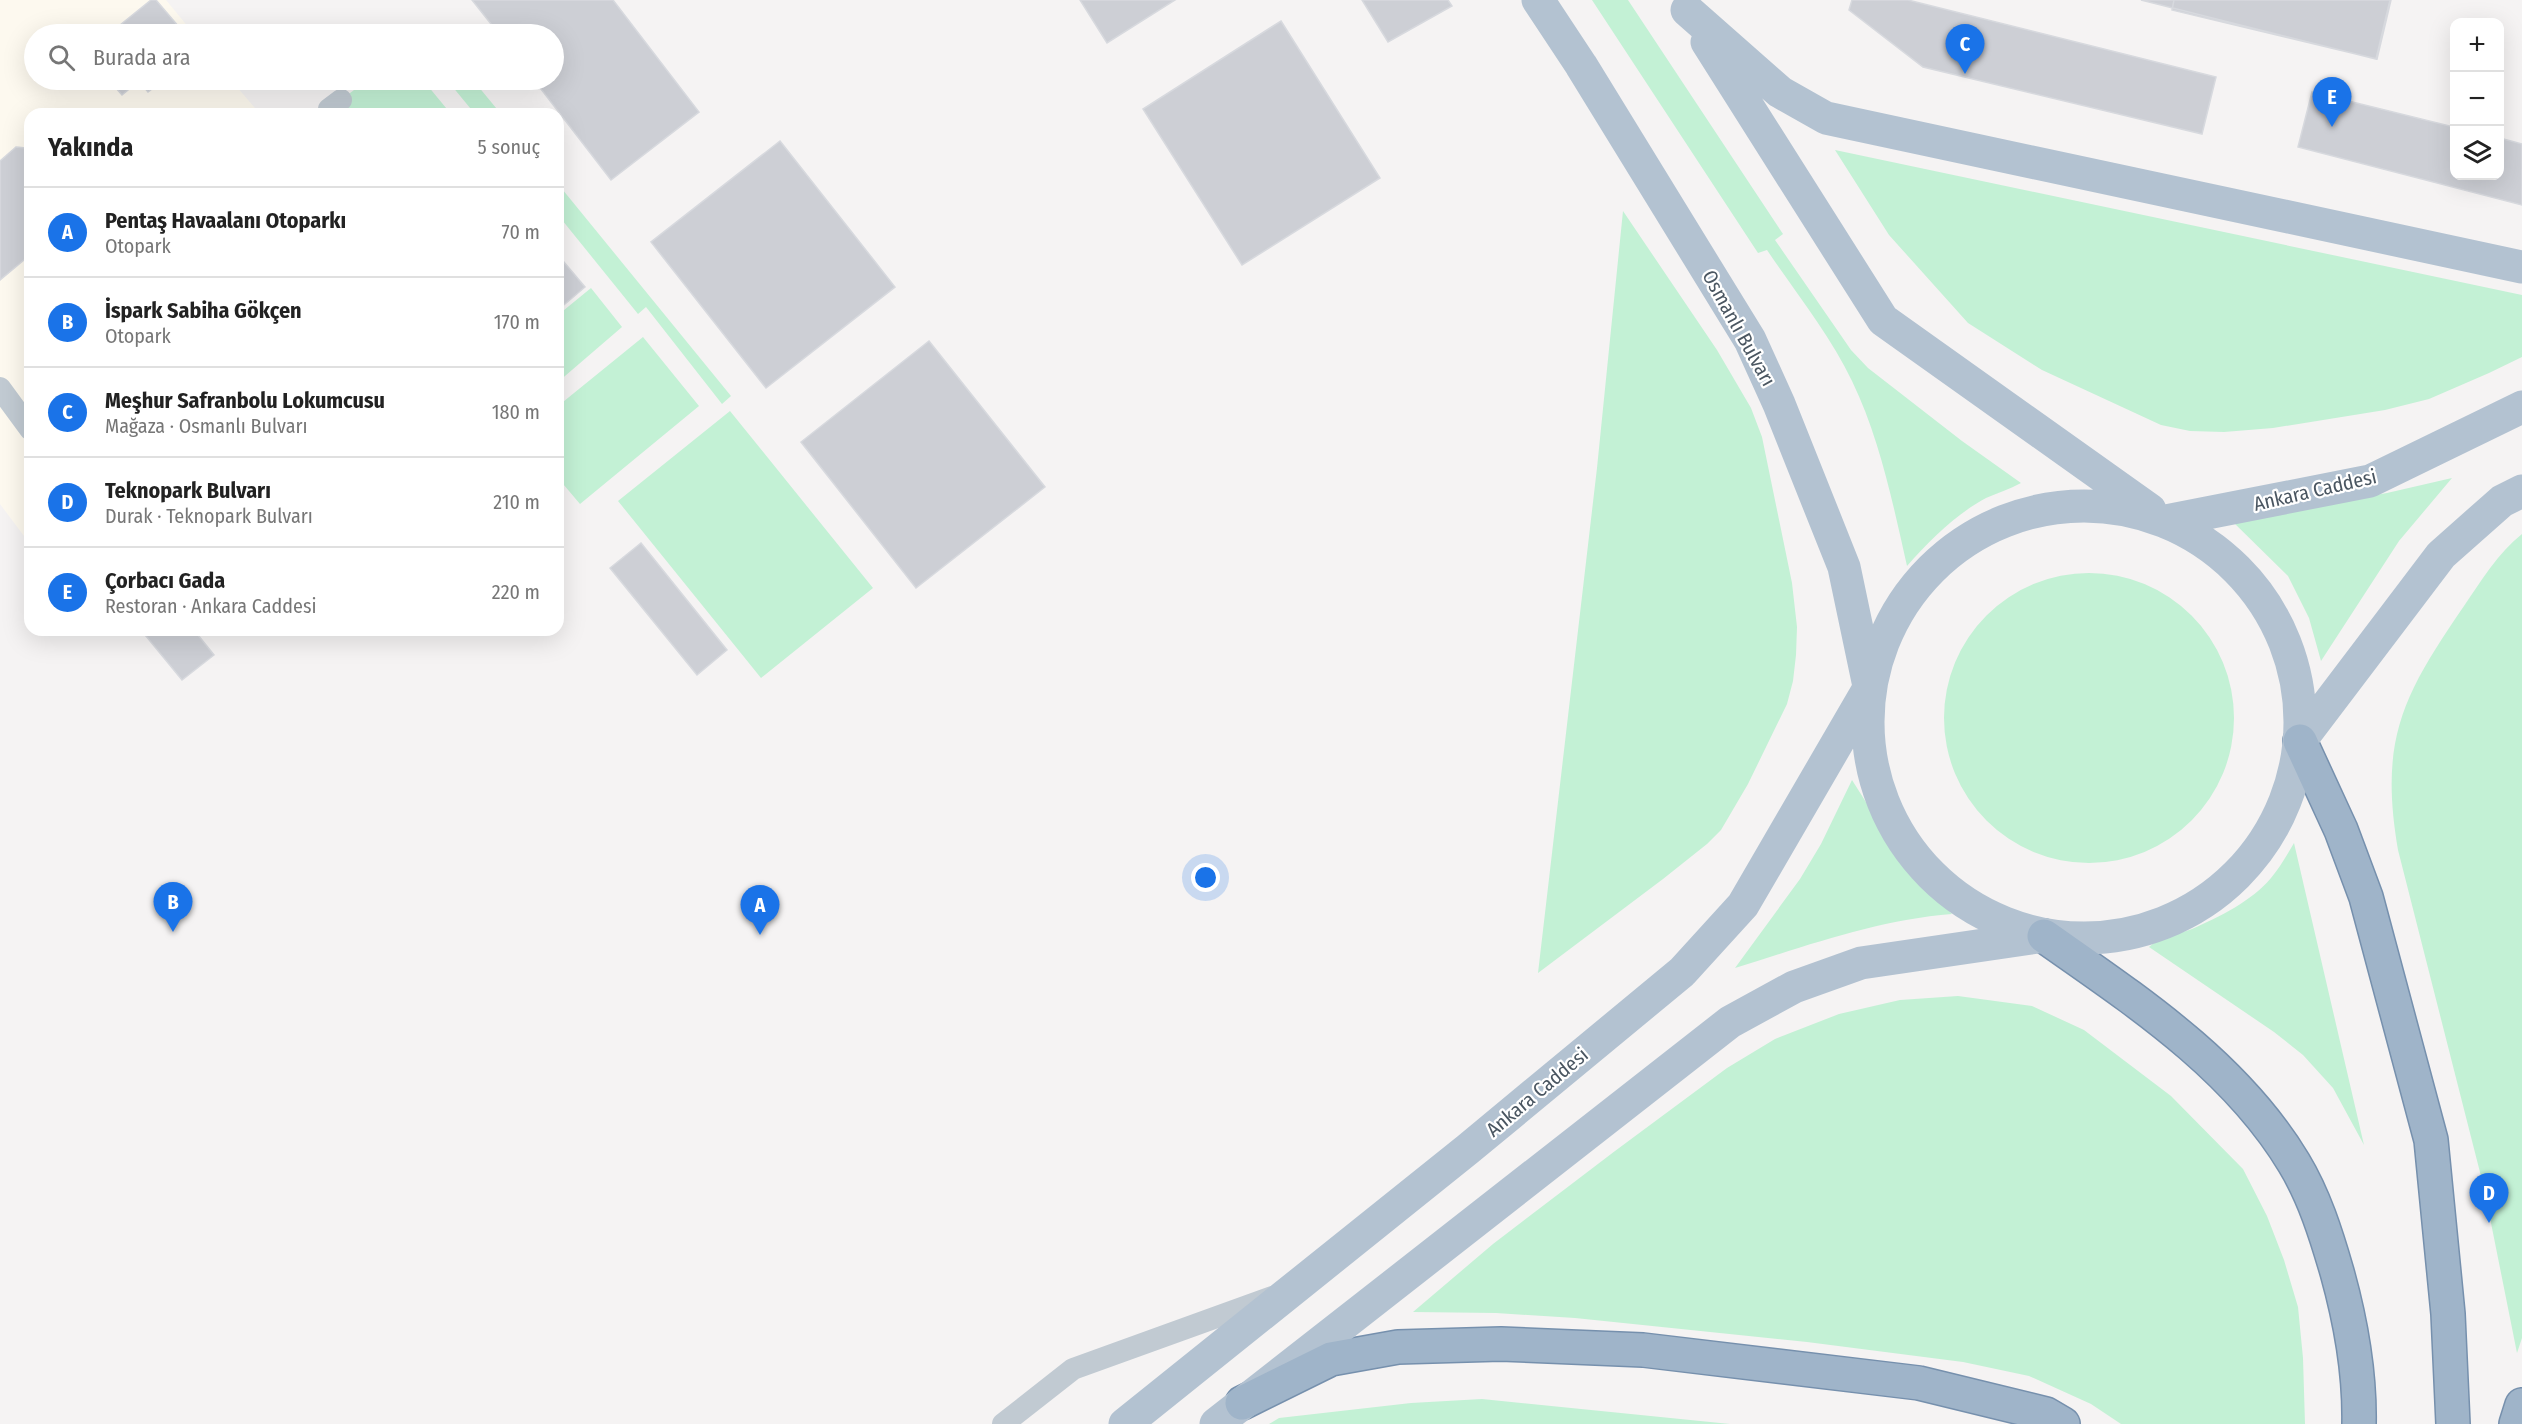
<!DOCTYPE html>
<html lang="tr">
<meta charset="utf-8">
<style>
:root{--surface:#fff;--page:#f2f2f2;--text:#222;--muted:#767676;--line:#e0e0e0;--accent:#1a73e8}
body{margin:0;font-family:"Fira Sans Condensed",sans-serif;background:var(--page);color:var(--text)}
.controls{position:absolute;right:18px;top:18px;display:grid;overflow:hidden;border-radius:12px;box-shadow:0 6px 24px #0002}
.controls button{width:54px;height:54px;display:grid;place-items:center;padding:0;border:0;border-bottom:2px solid var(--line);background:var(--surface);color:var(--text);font:30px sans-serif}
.you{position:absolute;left:1206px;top:878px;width:21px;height:21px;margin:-15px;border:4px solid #fff;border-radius:50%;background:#1a73e8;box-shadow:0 0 0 9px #1a73e833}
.badge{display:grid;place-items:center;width:39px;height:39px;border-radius:50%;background:var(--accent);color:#fff;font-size:20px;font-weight:700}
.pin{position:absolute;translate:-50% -50px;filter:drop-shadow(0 2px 3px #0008)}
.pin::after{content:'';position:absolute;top:32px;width:21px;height:18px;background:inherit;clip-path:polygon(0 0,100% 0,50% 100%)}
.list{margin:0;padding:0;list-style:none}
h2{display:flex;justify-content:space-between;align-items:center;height:78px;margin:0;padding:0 24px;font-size:26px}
h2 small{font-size:20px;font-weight:400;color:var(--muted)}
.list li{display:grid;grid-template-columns:39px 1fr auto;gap:18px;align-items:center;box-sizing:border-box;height:90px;padding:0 24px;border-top:2px solid var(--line)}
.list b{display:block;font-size:22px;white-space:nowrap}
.list p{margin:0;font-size:20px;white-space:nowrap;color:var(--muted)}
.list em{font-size:20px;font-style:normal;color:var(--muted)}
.icon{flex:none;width:33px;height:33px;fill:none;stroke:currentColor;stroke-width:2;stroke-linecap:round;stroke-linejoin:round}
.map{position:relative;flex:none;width:2522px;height:1424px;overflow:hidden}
.search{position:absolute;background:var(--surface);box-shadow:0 6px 24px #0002;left:24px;top:24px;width:540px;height:66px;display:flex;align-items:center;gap:15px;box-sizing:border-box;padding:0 21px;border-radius:33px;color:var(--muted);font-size:22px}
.panel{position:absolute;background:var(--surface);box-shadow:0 6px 24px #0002;left:24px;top:108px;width:540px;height:528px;border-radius:18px}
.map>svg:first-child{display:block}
.commercial{fill:#fdf9ef}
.green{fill:#c3f1d5}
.building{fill:#cdcfd5;stroke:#d7d9de;stroke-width:1.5}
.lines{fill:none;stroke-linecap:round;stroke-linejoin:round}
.trunk-casing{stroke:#7690ad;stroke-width:36}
.service{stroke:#c1cad2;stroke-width:22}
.primary{stroke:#b3c2d1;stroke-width:33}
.trunk{stroke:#9fb4c9;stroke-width:33}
.labels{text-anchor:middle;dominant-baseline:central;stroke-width:4.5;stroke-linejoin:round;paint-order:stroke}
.street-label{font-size:20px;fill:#4a5661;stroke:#fff}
</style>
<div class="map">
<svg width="2522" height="1424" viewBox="0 0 2522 1424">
<rect width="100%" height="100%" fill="#f5f3f3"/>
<path class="commercial" d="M 0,0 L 166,0 L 194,34 L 34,34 L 34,80 L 231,80 L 260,114 L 30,114 L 30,544 L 0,504 Z"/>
<path class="green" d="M 1592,0 L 1628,0 L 1783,234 L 1775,240 L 1851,350 L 1868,368 L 1962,441 L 2021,483 C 2010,489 1997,493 1986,498 C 1956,514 1930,540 1907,566 C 1893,504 1880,439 1852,381 C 1830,335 1796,293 1767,250 L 1758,253 Z
M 367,80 L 423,80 L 451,114 L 352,114 L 341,100 Z
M 447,80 L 473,80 L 501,114 L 475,114 Z
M 1835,150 L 2522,295 L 2522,357 L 2489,373 L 2429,399 L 2385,410 L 2273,428 L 2224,432 L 2190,431 L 2161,425 L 2042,370 L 1968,323 L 1889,235 Z
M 558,184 L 731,396 L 722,404 L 646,307 L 638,314 L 558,215 Z
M 1623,211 L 1717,350 L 1751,408 L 1762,437 L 1792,583 L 1797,627 L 1796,655 L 1793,681 L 1787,704 L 1748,784 L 1721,830 L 1707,844 L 1663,879 L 1538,973 L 1597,468 Z
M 591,288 L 622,327 L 558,382 L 558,315 Z
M 643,337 L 699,406 L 580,504 L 558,478 L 558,406 Z
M 730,411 L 873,588 L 761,678 L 618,501 Z
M 2452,478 L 2399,541 L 2321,661 L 2309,618 L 2288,576 L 2231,520 L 2387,493 Z
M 2522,534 L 2522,1338 L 2517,1353 L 2484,1188 L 2398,850 C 2379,739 2403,695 2464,606 C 2481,581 2498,553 2522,534 Z
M1944 718a145 145 0 1 1 290 0a145 145 0 1 1-290 0Z
M 1852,780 L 1900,856 L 1925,886 L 1952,914 C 1877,920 1806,946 1735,968 L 1800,879 L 1821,844 Z
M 2294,843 L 2364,1145 L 2333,1088 L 2303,1055 L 2274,1032 L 2149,947 C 2159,937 2179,934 2192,929 C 2219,917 2252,901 2271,878 C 2280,867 2287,855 2294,843 Z
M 1958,996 L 2032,1006 L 2084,1030 L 2171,1096 L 2243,1169 L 2267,1216 L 2284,1260 L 2298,1307 L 2303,1358 L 2305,1424 L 2121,1424 L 2091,1404 L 2029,1376 L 1963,1362 L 1807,1342 L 1575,1318 L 1496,1313 L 1413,1312 L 1493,1244 L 1615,1151 L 1727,1068 L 1775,1039 L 1839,1014 L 1900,1000 Z
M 1482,1399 L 1730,1424 L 1269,1424 L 1279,1418 L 1411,1403 Z"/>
<path class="building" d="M 151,0 L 156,0 L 185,34 L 109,34 Z
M 472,0 L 613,0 L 699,112 L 611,180 L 534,80 L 554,80 L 554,34 L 499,34 Z
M 1080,0 L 1175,0 L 1107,43 Z
M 1362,0 L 1448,0 L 1452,6 L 1388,42 Z
M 1852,0 L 1908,0 L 2216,77 L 2202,134 L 1923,67 L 1849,10 Z
M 2141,0 L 2390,0 L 2376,59 Z
M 2174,0 L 2391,0 L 2377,59 L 2172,10 Z
M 1281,21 L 1380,178 L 1242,265 L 1143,109 Z
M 109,80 L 164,80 L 148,92 L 139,81 L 122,95 Z
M 2312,92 L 2454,127 L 2454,176 L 2500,176 L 2500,138 L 2522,144 L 2522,205 L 2298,147 Z
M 780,141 L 895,287 L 766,388 L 651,242 Z
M 16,147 L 26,148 L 30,152 L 30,255 L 0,280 L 0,161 Z
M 558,255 L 585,287 L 558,310 Z
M 929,341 L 1045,487 L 916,588 L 801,442 Z
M 641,543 L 727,650 L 697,675 L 610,568 Z
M 141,630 L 194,630 L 214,655 L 182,680 Z"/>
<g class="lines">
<defs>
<path id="trunk" d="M 2300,741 L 2341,830 L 2366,897 L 2431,1140 L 2448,1314 L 2453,1424
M 2044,936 C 2135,1000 2235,1065 2294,1163 C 2314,1196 2326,1234 2337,1272 C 2351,1322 2360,1372 2359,1424
M 1242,1403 L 1331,1359 L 1398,1347 L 1501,1344 L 1643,1350 L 1919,1383 L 2046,1414 L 2063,1424
M 2516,1424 L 2522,1405"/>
</defs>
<use href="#trunk" class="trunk-casing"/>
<path class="service" d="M 329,109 L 341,100
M 0,388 L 30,429
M 1003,1424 L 1073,1369 L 1272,1297"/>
<path class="primary" d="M 1538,0 L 1581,65 L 1750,340 L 1779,404 L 1844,567 L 1869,686
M 1687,10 L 1780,92 L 1826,118 L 2522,267
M 1707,42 L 1883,320 L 2150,510
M1868 722a216 216 0 1 1 432 0a216 216 0 1 1-432 0Z
M 2166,521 L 2370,481 L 2522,407
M 2300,741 L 2441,555 L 2502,501 L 2522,491
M 1125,1424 L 1468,1149 L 1682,972 L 1743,905 L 1868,690
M 1216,1424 L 1730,1022 L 1794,987 L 1861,963 L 2038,937"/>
<use href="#trunk" class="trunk"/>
</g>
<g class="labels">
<g class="street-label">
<text transform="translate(1739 328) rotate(61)">Osmanlı Bulvarı</text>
<text transform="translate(2315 490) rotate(-13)">Ankara Caddesi</text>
<text transform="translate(1537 1092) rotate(-40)">Ankara Caddesi</text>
</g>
</g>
</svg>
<div class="controls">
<button>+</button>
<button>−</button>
<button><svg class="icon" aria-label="layers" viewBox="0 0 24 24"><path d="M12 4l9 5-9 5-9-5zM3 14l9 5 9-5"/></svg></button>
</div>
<div class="you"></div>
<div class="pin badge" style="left:760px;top:935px">A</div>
<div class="pin badge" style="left:173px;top:932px">B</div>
<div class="pin badge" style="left:1965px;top:74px">C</div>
<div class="pin badge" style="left:2489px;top:1223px">D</div>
<div class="pin badge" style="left:2332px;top:127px">E</div>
<div class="search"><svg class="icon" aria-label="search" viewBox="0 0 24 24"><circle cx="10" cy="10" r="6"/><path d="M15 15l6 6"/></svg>Burada ara</div>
<section class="panel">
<h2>Yakında<small>5 sonuç</small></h2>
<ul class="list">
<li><span class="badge">A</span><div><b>Pentaş Havaalanı Otoparkı</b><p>Otopark</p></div><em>70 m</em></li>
<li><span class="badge">B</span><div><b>İspark Sabiha Gökçen</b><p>Otopark</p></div><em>170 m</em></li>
<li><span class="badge">C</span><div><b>Meşhur Safranbolu Lokumcusu</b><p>Mağaza · Osmanlı Bulvarı</p></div><em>180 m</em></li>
<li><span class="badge">D</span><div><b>Teknopark Bulvarı</b><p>Durak · Teknopark Bulvarı</p></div><em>210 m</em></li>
<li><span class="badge">E</span><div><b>Çorbacı Gada</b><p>Restoran · Ankara Caddesi</p></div><em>220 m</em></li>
</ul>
</section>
</div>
